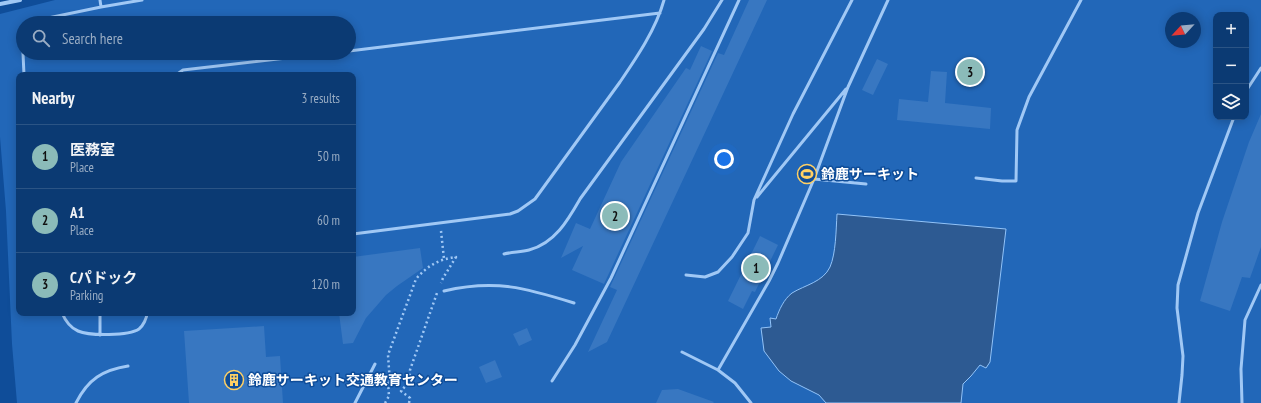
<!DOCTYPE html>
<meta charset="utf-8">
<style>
:root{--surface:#0b3a73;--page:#144178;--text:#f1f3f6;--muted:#9aadc4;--line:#2b5485;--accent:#8bbbb9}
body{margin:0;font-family:"PT Sans Narrow","Noto Sans JP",sans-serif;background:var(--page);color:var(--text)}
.controls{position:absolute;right:12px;top:12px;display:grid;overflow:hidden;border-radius:8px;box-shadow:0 2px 10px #0003}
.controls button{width:36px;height:36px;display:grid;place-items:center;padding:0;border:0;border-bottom:1px solid var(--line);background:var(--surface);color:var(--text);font:20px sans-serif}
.compass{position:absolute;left:1165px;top:12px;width:36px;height:36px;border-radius:50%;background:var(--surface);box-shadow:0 2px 10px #0003;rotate:244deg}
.you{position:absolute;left:724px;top:159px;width:14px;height:14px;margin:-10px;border:3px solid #fff;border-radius:50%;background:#1a73e8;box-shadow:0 0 0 6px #1a73e833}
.badge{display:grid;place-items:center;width:26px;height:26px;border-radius:50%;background:var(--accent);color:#111;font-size:13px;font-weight:700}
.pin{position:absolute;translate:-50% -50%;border:2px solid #fff;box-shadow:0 1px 4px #0006}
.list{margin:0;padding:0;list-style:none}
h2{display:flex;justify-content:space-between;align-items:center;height:52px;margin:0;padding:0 16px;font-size:17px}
h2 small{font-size:13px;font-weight:400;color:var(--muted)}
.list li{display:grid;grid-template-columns:26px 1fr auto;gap:12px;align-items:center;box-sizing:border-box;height:64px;padding:0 16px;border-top:1px solid var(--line)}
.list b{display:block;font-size:15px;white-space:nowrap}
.list p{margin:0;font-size:13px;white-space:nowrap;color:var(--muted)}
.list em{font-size:13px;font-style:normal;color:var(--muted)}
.icon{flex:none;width:22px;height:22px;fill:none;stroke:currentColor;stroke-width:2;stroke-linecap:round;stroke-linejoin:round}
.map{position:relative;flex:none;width:1261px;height:403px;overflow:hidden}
.search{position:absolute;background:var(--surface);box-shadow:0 2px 10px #0003;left:16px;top:16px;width:340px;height:44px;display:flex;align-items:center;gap:10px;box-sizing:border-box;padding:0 14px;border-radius:22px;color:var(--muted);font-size:15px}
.panel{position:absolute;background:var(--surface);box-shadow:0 2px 10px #0003;left:16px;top:72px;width:340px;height:244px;border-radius:8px}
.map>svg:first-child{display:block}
.green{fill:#2267b8;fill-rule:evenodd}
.water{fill:#2d5a92;stroke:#92c3f8}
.building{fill:#3877c1}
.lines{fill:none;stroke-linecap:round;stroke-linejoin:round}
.path{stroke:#a0c8f5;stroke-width:2.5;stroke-dasharray:2 3;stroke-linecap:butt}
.lane{stroke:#a0c8f5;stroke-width:3}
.street{stroke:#a0c8f5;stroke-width:4}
.labels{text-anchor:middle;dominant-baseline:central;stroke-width:3;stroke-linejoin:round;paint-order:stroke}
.poi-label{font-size:14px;font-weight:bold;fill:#fff;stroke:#0f4d99;text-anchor:start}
</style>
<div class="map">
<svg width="1261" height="403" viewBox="0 0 1261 403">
<rect width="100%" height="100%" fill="#0f4d99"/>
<path class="green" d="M 55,0 L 1261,0 L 1261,403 L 17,403 L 12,344 L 6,211 L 0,137 L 0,14 ZM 1216,15 L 1246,15 L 1246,117 L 1216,117 ZM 1171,18 L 1195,18 L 1195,42 L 1171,42 ZM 23,23 L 349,23 L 349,53 L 23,53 ZM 19,75 L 353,75 L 353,313 L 19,313 Z"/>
<path class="water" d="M 837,214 L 1006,229 L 990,362 L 986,368 L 980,365 L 971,376 L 963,384 L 961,403 L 826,403 L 819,395 L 791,381 L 779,371 L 764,351 L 761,328 L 771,327 L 770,318 L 776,319 C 779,310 784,299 792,293 C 805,285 823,282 830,267 C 836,253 836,230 837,214 Z"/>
<path class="building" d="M 749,0 L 767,0 L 607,342 L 588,352 L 617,290 L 610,287 L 718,53 L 724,55 Z
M 701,46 L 712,51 L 604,284 L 572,270 L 583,246 L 561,258 L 576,223 L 590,229 L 621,162 L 686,68 L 690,70 Z
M 877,59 L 888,64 L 873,95 L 862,90 Z
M 931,71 L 947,72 L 945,103 L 991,108 L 990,129 L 897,120 L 899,99 L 928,102 Z
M 1261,114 L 1261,247 L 1250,278 L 1242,277 L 1230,311 L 1200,301 L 1222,222 L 1249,142 Z
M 760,236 L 778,245 L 755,292 L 752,291 L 743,309 L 728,301 Z
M 420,248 L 423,268 L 397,286 L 386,295 L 366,318 L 353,343 L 343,344 L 339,313 L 353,313 L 353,257 Z
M 264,326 L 266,357 L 280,356 L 283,403 L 189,403 L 184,331 Z
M 527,328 L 532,340 L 519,346 L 513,334 Z
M 495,360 L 502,377 L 486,383 L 479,367 Z
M 678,389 L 714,402 L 713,403 L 656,403 L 662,390 Z"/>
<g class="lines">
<path class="path" d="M 441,231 L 444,259
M 385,403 L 389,396 L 388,382 L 390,383 L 388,355 L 416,279 C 427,266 439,259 456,257 L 443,278 L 441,283
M 409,403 L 410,398 L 401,391 L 409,382 L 410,370 L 437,293"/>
<path class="lane" d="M 101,7 L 142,0
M 34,23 L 48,18 L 101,7 L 100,0
M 23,40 L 23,47
M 349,51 L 660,13
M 23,53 L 24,75
M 176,75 L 183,70 L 330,53
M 1246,91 L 1261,68
M 976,178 L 1002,181 L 1016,181 L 1017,130 L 1029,97 L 1081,0
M 814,179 L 866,184
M 757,197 L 846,89
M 353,234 L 510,214 L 518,211 L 535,199 L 620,82 C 637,57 656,29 664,0
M 504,254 C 512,252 521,252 529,250 C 555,243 568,220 580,199 L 704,29 L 722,0
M 686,275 L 705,277 L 718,272 L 732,257 L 748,233 L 754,200 L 793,114 L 852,0
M 444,291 C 495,279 526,288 574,303
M 62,313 C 65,320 71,328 78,331 C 89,336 129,336 139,329 C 143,326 147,318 147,313
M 100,335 L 100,313
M 682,352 L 718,370 L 735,383 L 751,403
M 718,370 L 769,281 L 778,263 L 814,179 L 848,87 L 888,0
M 552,381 L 575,345 L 611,278 L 739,0
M 76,403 C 88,379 103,370 128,366
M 355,403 L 375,364
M 1179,403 L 1182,375 L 1183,356 L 1177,308 L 1178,285 L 1198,213 L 1234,117
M 1242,403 L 1241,369 L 1245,320 L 1261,285"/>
<path class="street" d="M 0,4 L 20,0"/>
</g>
<defs>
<symbol id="stadium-ring" viewBox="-11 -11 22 22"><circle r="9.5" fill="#0f4d99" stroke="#ffd064" stroke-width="1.5"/><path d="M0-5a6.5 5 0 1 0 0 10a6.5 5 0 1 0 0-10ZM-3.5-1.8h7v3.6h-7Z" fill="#ffd064"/></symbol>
<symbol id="building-ring" viewBox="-11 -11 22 22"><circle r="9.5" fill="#0f4d99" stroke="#ffd064" stroke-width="1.5"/><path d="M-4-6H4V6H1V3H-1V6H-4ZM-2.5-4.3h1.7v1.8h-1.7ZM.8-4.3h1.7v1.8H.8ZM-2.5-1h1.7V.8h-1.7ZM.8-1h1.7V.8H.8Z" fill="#ffd064"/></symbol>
</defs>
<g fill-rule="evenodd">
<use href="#stadium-ring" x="796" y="163" width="22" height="22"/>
<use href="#building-ring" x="223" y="369" width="22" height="22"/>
</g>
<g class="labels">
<g class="poi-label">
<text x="821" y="174">鈴鹿サーキット</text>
<text x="248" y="380">鈴鹿サーキット交通教育センター</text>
</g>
</g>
</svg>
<div class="controls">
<button>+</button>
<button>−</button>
<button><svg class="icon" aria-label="layers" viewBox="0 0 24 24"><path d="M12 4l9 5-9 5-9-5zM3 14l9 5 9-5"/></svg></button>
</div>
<svg class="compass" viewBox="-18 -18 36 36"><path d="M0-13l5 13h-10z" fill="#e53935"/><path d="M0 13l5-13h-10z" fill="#9aadc4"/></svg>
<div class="you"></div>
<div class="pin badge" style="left:756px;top:268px">1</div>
<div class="pin badge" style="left:615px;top:216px">2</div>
<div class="pin badge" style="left:970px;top:72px">3</div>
<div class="search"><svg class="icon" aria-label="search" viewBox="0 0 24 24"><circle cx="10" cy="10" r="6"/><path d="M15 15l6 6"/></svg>Search here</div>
<section class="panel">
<h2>Nearby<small>3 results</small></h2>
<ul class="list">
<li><span class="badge">1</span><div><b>医務室</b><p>Place</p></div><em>50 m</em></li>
<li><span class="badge">2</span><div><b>A1</b><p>Place</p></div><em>60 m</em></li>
<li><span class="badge">3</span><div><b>Cパドック</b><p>Parking</p></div><em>120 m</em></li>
</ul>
</section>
</div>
